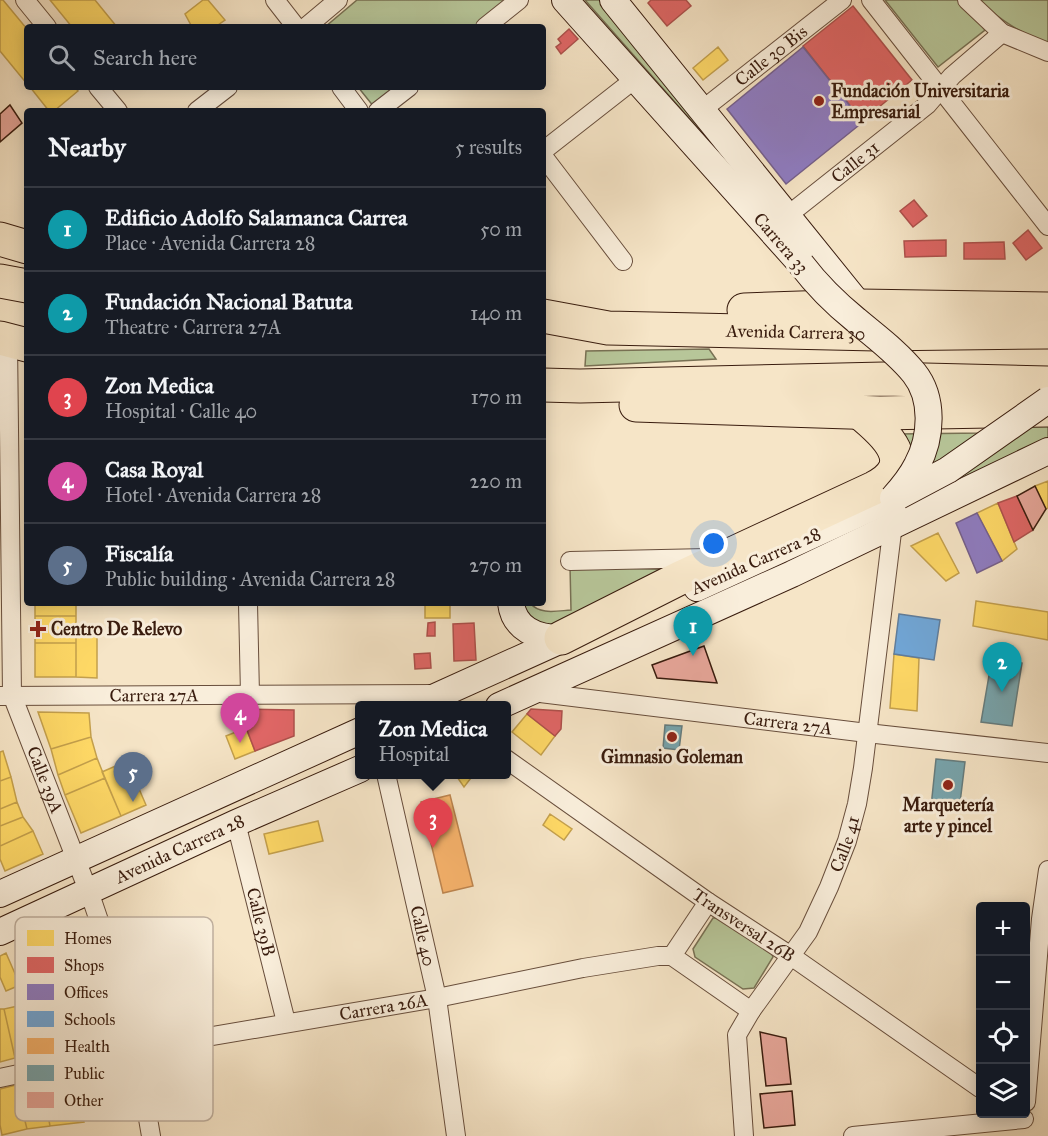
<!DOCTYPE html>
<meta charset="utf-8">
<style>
:root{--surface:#171b24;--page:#242831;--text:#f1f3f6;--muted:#9ea1a6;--line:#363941;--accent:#d93025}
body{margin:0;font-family:"IM FELL Great Primer",serif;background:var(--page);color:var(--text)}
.controls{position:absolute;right:18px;bottom:18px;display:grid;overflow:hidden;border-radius:6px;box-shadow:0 3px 15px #0003}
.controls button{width:54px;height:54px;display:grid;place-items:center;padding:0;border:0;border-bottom:2px solid var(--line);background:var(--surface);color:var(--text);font:30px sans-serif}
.you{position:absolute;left:714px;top:544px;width:21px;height:21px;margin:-15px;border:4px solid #fff;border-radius:50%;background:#1a73e8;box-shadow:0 0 0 9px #1a73e833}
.badge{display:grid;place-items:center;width:39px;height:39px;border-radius:50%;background:var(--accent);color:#fff;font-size:20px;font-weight:700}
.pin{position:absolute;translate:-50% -50px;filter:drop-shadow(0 2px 3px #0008)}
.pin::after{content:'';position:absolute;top:32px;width:21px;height:18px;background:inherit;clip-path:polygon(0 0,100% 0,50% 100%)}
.popup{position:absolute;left:355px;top:701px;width:156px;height:78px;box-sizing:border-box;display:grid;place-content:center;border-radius:6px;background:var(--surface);filter:drop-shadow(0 2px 4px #0005);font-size:20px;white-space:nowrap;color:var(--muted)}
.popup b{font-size:22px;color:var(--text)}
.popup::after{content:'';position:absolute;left:50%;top:100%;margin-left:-12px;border:12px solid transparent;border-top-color:var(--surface)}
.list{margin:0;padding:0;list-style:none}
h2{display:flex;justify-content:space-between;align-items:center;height:78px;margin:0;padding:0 24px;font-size:26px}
h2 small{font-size:20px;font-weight:400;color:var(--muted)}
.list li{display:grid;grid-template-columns:39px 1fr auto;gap:18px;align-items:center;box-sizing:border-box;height:84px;padding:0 24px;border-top:2px solid var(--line)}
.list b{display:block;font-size:22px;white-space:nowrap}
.list p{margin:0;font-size:20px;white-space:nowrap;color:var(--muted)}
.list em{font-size:20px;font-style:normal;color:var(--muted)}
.icon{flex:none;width:33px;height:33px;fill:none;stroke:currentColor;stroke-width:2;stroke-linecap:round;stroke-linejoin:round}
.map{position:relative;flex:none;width:1048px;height:1136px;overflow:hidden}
.search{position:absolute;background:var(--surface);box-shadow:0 3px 15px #0003;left:24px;top:24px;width:522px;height:66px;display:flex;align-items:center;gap:15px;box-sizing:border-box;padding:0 21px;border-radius:6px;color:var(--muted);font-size:22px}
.panel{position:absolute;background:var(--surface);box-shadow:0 3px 15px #0003;left:24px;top:108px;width:522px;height:498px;border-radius:6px}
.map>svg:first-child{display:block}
.green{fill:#b7c699;stroke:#787154;stroke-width:1.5}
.homes{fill:#ffd966;stroke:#c4a04c;stroke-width:1.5}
.shops{fill:#e06666;stroke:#ae504c;stroke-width:1.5}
.offices{fill:#8e7cc3;stroke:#745f8d;stroke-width:1.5}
.schools{fill:#6fa8dc;stroke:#5f7e9e;stroke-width:1.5}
.health{fill:#f6b26b;stroke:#bd854f;stroke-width:1.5}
.public{fill:#76a5af;stroke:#647c7f;stroke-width:1.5}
.building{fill:#e8a79b;stroke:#391c0e;stroke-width:1.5}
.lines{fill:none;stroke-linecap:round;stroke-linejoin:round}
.street-casing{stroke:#684e3c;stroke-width:20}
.secondary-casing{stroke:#391c0e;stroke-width:28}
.highway-casing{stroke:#391c0e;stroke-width:35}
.street{stroke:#f9eedb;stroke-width:18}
.secondary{stroke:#f9eedb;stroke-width:26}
.highway{stroke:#f6e5c7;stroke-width:33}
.secondary-bridge-casing{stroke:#391c0e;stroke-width:28;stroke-linecap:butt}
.secondary-bridge{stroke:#f9eedb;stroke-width:26}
.poi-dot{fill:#8f2418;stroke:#f9eedb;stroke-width:2}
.labels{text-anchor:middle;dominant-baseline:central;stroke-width:6;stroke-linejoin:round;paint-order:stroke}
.street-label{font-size:18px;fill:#391c0e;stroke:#f9eedb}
.poi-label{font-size:18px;font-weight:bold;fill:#391c0e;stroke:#f9eedb;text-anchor:start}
.key{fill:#f9eedb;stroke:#bfaf9e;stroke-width:1.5}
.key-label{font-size:16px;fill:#391c0e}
</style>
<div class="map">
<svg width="1048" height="1136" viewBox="0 0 1048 1136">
<rect width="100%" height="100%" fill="#f6e5c7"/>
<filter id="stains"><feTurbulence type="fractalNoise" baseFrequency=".00333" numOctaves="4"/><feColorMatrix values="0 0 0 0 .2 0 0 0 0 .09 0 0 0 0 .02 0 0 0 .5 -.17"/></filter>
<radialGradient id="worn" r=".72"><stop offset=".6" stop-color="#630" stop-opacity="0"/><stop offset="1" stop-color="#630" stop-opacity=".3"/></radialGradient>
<path class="green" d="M 357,0 L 513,0 L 478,27 L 325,27 Z
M 585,0 L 599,0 L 725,159 Z
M 885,0 L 962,0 L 985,30 L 938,67 Z
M 977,0 L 1048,0 L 1048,44 C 1020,33 1001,20 977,0 Z
M 358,87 L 400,87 L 374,107 Z
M 709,349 L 716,359 L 585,366 L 586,351 Z
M 1048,421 L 1048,440 L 918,501 L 895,434 L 985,433 Z
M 570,566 L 677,570 L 580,616 L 550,625 L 531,624 L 517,603 L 530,603 C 540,615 556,611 571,610 Z
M 713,918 L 722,918 L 770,949 L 773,957 L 754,988 L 743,989 L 695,957 L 693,949 Z"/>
<path class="homes" d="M 0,0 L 3,0 L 27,29 L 27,84 L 0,51 Z
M 50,0 L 95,0 L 117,27 L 72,27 Z
M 203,0 L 208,0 L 225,20 L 215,27 L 192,27 L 185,14 Z
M 718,47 L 728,60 L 703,80 L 693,68 Z
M 30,87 L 75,87 L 78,91 L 54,111 L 49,111 Z
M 1048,481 L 1048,508 L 1046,509 L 1035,486 Z
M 998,503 L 1017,549 L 1002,561 L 977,513 Z
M 938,533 L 959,573 L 946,581 L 911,546 Z
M 976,601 L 1048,612 L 1048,640 L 973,626 Z
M 35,603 L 76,603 L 76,616 L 35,616 Z
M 425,603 L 450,603 L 450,618 L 425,618 Z
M 35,616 L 76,616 L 76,643 L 35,643 Z
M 76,632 L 97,632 L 97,678 L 76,677 Z
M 35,643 L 76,643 L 76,677 L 35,677 Z
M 894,654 L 919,658 L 917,711 L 890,708 Z
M 38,712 L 89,713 L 91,737 L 51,749 Z
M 527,714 L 555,736 L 541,755 L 512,732 Z
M 246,728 L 255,751 L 235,759 L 226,736 Z
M 91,737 L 97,758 L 58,775 L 51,749 Z
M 3,751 L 11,777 L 0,781 L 0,752 Z
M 97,758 L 105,778 L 65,795 L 58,775 Z
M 127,761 L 146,805 L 121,816 L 102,772 Z
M 455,774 L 474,774 L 464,787 Z
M 11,777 L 17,802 L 0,809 L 0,781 Z
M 105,778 L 121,816 L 81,833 L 65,795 Z
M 17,802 L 23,817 L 0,826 L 0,809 Z
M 550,814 L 572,829 L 564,840 L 543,825 Z
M 23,817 L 33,831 L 0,846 L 0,826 Z
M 318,821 L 323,841 L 269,854 L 264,834 Z
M 33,831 L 43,854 L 5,871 L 0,859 L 0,846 Z
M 6,953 L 20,985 L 6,991 L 0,977 L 0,956 Z
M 62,997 L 74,1046 L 55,1050 L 45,1000 Z
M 45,1000 L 55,1050 L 15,1058 L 4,1009 Z
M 0,1009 L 4,1009 L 15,1058 L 0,1062 Z
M 96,1014 L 102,1038 L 74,1046 L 69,1021 Z
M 106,1061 L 110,1079 L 77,1085 L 74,1068 Z
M 74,1068 L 84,1122 L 50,1126 L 41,1075 Z
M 41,1075 L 50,1126 L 27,1129 L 16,1085 Z
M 16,1085 L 27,1129 L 2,1135 L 0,1125 L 0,1089 Z"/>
<path class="shops" d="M 651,0 L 686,0 L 691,6 L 667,26 L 648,3 Z
M 853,6 L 912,80 L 862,121 L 803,46 Z
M 569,29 L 578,39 L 561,54 L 556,47 L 561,43 L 558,39 Z
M 914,200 L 927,216 L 913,227 L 900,211 Z
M 1028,230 L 1042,248 L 1026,260 L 1013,243 Z
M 946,240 L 946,256 L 905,257 L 904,241 Z
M 1004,242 L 1005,259 L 964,259 L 964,243 Z
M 1017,496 L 1033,530 L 1014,542 L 998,503 Z
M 435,622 L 435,636 L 427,636 L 428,623 Z
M 474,623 L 476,660 L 454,661 L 453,624 Z
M 430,653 L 431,668 L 415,669 L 414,654 Z
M 239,709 L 294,710 L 294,736 L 255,751 Z
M 531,709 L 562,711 L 561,729 L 555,736 L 527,714 Z"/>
<path class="offices" d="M 803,47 L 863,122 L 786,184 L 727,109 Z
M 977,513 L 1002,561 L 977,573 L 956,523 Z
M 978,974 L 980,974 L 980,997 L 978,997 Z"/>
<path class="schools" d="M 899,614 L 940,620 L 934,660 L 894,654 Z"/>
<path class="health" d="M 450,795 L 473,886 L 443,893 L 421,802 Z"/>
<path class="public" d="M 992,658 L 1022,663 L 1012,726 L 981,722 Z
M 665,725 L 682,726 L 679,750 L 663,748 Z
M 936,759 L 965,762 L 959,811 L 931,807 Z"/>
<path class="building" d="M 10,105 L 22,123 L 0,142 L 0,114 Z
M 1035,486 L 1046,509 L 1033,530 L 1017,496 Z
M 704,646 L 717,683 L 657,678 L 652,665 Z
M 760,1032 L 786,1038 L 791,1084 L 766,1086 Z
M 792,1091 L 795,1125 L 764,1128 L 760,1094 Z"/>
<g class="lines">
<defs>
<g id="street">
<path d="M 25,0 L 47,27"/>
<path d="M 275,0 L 296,27"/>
<path d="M 871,0 L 1048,226"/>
<path d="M 967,0 L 1002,33 L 1048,52"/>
<path d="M 306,27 L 338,0"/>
<path d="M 485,27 L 519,0"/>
<path d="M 98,87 L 118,111"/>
<path d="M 341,87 L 359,111"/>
<path id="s1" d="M 702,110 L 842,0"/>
<path d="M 197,111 L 228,87"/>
<path d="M 378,111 L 409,87"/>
<path d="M 543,151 L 626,86"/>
<path d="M 543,156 L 623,261"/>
<path id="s2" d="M 787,216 L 927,105 L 952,76 L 1002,33"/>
<path id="s3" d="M 8,340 L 12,695 L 93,903 L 112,959 L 136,1049 L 151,1136"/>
<path d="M 570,561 L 707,558"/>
<path d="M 248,603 L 250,695"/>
<path id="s4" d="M 532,692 L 867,733 L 1048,753"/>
<path id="s5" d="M 1,696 L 435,694"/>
<path id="s6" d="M 506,759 L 708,902 L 791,956 L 980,1088"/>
<path id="s7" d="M 386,774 L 437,998 L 456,1136"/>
<path id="s8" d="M 236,823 L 286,1022"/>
<path d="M 672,956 L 708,902"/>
<path id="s9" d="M 0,1078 L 136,1049 L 437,998 L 583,968 L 658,956 L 672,956 L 751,1011"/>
<path d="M 1026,1102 L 1041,919 L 1048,870"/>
<path id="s10" d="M 744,1136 L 737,1035 L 751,1011 L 808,932 L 829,887 L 847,841 L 857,804 L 863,768 L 893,524"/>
<path d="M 853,1136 L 1024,1119"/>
</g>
<g id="secondary">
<path d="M 565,0 L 801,264"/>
<path d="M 613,0 L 860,306 L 874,304"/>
<path d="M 697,588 L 893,498"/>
<path d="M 511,603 C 514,629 537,638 561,638"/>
<path d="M 415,706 L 579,632"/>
<path d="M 499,706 L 792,574 L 1048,451"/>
<path d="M 0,894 L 360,731"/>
<path id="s11" d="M 0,932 L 236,823 L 360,769"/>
</g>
<g id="highway">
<path d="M 0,239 L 27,247"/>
<path d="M 0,281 L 27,286"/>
<path d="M 744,310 L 860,306 L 1048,309"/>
<path id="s12" d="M 543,316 L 608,328 L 876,334 L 1048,332"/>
<path d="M 0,338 L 27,345"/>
<path d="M 543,385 L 580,386 L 884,379 L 1048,383"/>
<path d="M 636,405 L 880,413 L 1048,410"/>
<path d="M 561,638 L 680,578 L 874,488 C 920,464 886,434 859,412"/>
</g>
</defs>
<use href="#street" class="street-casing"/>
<use href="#secondary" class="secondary-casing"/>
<use href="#highway" class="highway-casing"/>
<use href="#street" class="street"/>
<use href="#secondary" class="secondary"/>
<use href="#highway" class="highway"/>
<defs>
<path id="secondary-bridge" d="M 801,264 C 817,285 835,303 856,320 C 876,337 897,352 914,373 C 934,398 932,437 917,465 C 911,477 902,488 893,498
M 899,496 L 948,470 L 1048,400"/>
</defs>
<use href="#secondary-bridge" class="secondary-bridge-casing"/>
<use href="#secondary-bridge" class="secondary-bridge"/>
</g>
<g class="poi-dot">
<circle cx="819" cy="101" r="6"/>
<path d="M35 620h6v6h6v6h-6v6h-6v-6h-6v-6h6z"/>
<circle cx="672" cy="737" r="6"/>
<circle cx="948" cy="785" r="6"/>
</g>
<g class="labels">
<g class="street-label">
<text stroke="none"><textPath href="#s1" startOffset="88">Calle 30 Bis</textPath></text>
<text stroke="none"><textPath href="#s2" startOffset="87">Calle 31</textPath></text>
<text transform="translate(781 243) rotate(49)">Carrera 33</text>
<text stroke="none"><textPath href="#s12" startOffset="254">Avenida Carrera 30</textPath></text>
<text transform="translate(756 561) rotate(-24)">Avenida Carrera 28</text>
<text stroke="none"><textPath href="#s5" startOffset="153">Carrera 27A</textPath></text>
<text stroke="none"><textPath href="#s4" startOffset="258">Carrera 27A</textPath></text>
<text stroke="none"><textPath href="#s3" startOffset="446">Calle 39A</textPath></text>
<text stroke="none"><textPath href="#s10" startOffset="322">Calle 41</textPath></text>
<text stroke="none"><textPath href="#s11" startOffset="198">Avenida Carrera 28</textPath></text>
<text stroke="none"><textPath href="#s8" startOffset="102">Calle 39B</textPath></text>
<text stroke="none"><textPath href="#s6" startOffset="290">Transversal 26B</textPath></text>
<text stroke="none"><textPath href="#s7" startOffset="166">Calle 40</textPath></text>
<text stroke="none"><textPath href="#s9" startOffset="390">Carrera 26A</textPath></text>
</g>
<g class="poi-label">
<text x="831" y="91">Fundación Universitaria<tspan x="831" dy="21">Empresarial</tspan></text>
<text x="51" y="629">Centro De Relevo</text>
<text x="672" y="757" text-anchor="middle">Gimnasio Goleman</text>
<text x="948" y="805" text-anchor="middle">Marquetería<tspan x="948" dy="21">arte y pincel</tspan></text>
</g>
</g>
<rect x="15" y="917" width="198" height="204" rx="9" class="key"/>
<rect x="27" y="930" width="27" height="16" fill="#ffd966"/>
<rect x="27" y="957" width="27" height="16" fill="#e06666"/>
<rect x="27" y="984" width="27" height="16" fill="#8e7cc3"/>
<rect x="27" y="1011" width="27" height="16" fill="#6fa8dc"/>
<rect x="27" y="1038" width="27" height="16" fill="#f6b26b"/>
<rect x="27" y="1065" width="27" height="16" fill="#76a5af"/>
<rect x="27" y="1092" width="27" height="16" fill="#e8a79b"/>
<g class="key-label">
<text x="64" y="944">Homes</text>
<text x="64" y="971">Shops</text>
<text x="64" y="998">Offices</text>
<text x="64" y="1025">Schools</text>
<text x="64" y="1052">Health</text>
<text x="64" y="1079">Public</text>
<text x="64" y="1106">Other</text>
</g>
<rect width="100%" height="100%" filter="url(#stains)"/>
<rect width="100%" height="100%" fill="url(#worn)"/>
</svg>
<div class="controls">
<button>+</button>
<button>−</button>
<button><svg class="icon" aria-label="locate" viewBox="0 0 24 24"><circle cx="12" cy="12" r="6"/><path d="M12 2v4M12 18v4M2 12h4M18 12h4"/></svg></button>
<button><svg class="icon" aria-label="layers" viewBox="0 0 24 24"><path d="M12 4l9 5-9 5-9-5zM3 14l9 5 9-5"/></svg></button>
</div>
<div class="you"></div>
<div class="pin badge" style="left:693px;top:656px;background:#0f9aa8">1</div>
<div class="pin badge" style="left:1002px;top:692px;background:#0f9aa8">2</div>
<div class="pin badge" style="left:433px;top:848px;background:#e0444e">3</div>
<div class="popup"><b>Zon Medica</b>Hospital</div>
<div class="pin badge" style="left:240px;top:743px;background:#d1479c">4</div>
<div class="pin badge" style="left:133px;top:802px;background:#5c6f8a">5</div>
<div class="search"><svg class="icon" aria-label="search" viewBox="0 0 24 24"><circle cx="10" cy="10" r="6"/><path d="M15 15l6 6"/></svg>Search here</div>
<section class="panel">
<h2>Nearby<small>5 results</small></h2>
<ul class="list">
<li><span class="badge" style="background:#0f9aa8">1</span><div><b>Edificio Adolfo Salamanca Carrea</b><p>Place · Avenida Carrera 28</p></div><em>50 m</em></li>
<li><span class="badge" style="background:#0f9aa8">2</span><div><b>Fundación Nacional Batuta</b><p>Theatre · Carrera 27A</p></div><em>140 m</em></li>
<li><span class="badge" style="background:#e0444e">3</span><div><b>Zon Medica</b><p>Hospital · Calle 40</p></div><em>170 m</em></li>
<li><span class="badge" style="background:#d1479c">4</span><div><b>Casa Royal</b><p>Hotel · Avenida Carrera 28</p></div><em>220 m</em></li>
<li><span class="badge" style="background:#5c6f8a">5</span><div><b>Fiscalía</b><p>Public building · Avenida Carrera 28</p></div><em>270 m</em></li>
</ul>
</section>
</div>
